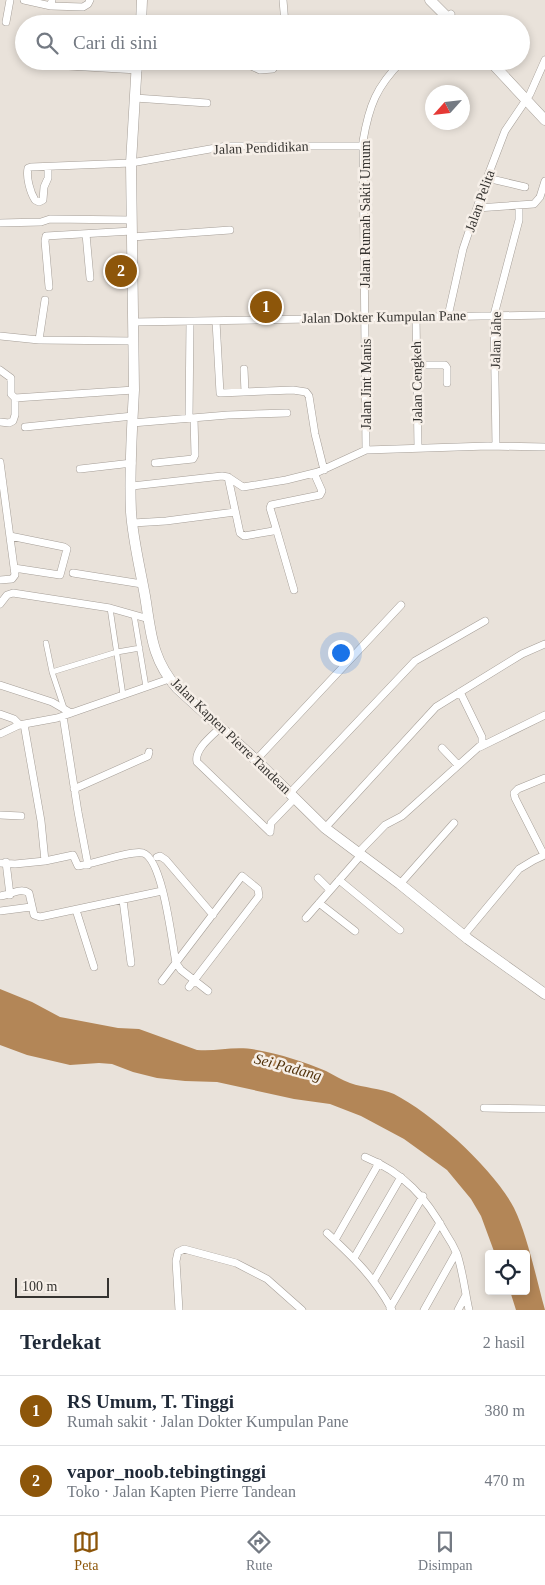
<!DOCTYPE html>
<html lang="id">
<meta charset="utf-8">
<style>
:root{--surface:#fff;--page:#f2f2f3;--text:#1f2937;--muted:#747a83;--line:#e0e1e3;--accent:#8d560a}
body{margin:0;font-family:"Times New Roman",serif;background:var(--page);color:var(--text)}
.controls{position:absolute;right:15px;bottom:15px;display:grid;overflow:hidden;border-radius:5px;box-shadow:0 2px 8px #0003}
.controls button{width:45px;height:45px;display:grid;place-items:center;padding:0;border:0;border-bottom:1px solid var(--line);background:var(--surface);color:var(--text);font:25px sans-serif}
.compass{position:absolute;left:425px;top:85px;width:45px;height:45px;border-radius:50%;background:var(--surface);box-shadow:0 2px 8px #0003;rotate:243deg}
.scale{position:absolute;left:15px;bottom:12px;width:94px;box-sizing:border-box;padding-left:5px;border:2px solid #353330;border-top:0;font-size:14px;line-height:18px;white-space:nowrap;color:#353330;-webkit-text-stroke:4px #f6efe8;paint-order:stroke}
.you{position:absolute;left:340px;top:652px;width:18px;height:18px;margin:-12px;border:4px solid #fff;border-radius:50%;background:#1a73e8;box-shadow:0 0 0 8px #1a73e833}
.badge{display:grid;place-items:center;width:32px;height:32px;border-radius:50%;background:var(--accent);color:#fff;font-size:16px;font-weight:700}
.pin{position:absolute;translate:-50% -50%;border:2px solid #fff;box-shadow:0 1px 5px #0006}
.list{margin:0;padding:0;list-style:none}
h2{display:flex;justify-content:space-between;align-items:center;height:65px;margin:0;padding:0 20px;font-size:21px}
h2 small{font-size:16px;font-weight:400;color:var(--muted)}
.list li{display:grid;grid-template-columns:32px 1fr auto;gap:15px;align-items:center;box-sizing:border-box;height:70px;padding:0 20px;border-top:1px solid var(--line)}
.list b{display:block;font-size:19px;white-space:nowrap}
.list p{margin:0;font-size:16px;white-space:nowrap;color:var(--muted)}
.list em{font-size:16px;font-style:normal;color:var(--muted)}
.icon{flex:none;width:28px;height:28px;fill:none;stroke:currentColor;stroke-width:2;stroke-linecap:round;stroke-linejoin:round}
.map{position:relative;flex:none;width:545px;height:1310px;overflow:hidden}
.search{position:absolute;background:var(--surface);box-shadow:0 2px 8px #0003;left:15px;right:15px;top:15px;height:55px;display:flex;align-items:center;gap:12px;box-sizing:border-box;padding:0 18px;border-radius:28px;color:var(--muted);font-size:19px}
.sheet{height:205px;background:var(--surface)}
nav{display:flex;justify-content:space-around;align-items:center;box-sizing:border-box;height:70px;border-top:1px solid var(--line);background:var(--surface);font-size:14px;color:var(--muted)}
nav a{display:grid;justify-items:center;gap:2px}
nav .on{color:var(--accent)}
.map>svg:first-child{display:block}
.water{fill:#b38657}
.lines{fill:none;stroke-linecap:round;stroke-linejoin:round}
.pedestrian-casing{stroke:#a59e97;stroke-width:6}
.minor-casing{stroke:#a59e97;stroke-width:8}
.secondary-casing{stroke:#a59e97;stroke-width:11}
.primary-casing{stroke:#a59e97;stroke-width:11}
.pedestrian{stroke:#fff;stroke-width:5}
.minor{stroke:#fff;stroke-width:7}
.secondary{stroke:#fff;stroke-width:10}
.primary{stroke:#fff;stroke-width:10}
.labels{text-anchor:middle;dominant-baseline:central;stroke-width:5;stroke-linejoin:round;paint-order:stroke}
.street-label{font-size:14px;fill:#353330;stroke:#f6efe8}
.water-label{font-size:15px;font-style:italic;fill:#50310a;stroke:#f6efe8}
</style>
<div class="map">
<svg width="545" height="1310" viewBox="0 0 545 1310">
<rect width="100%" height="100%" fill="#e9e2da"/>
<path class="water" d="M 0,989 L 32,1002 L 60,1017 L 118,1028 L 139,1029 L 197,1050 C 218,1052 234,1045 257,1050 C 280,1054 305,1062 326,1071 C 334,1075 342,1080 350,1083 C 364,1088 380,1088 394,1094 C 433,1114 494,1169 514,1208 C 528,1237 536,1278 545,1310 L 516,1310 L 510,1291 L 526,1291 L 526,1254 L 495,1254 L 481,1216 L 471,1199 L 447,1170 L 404,1139 L 361,1116 L 330,1104 L 294,1099 L 217,1082 L 185,1081 L 157,1078 L 133,1072 L 112,1064 L 99,1063 L 70,1065 L 27,1055 L 0,1045 Z"/>
<g class="lines">
<defs>
<path id="pedestrian" d="M 110,608 L 123,695
M 134,615 L 146,687
M 46,643 L 52,672 L 64,708
M 52,672 L 117,652 L 140,648"/>
<path id="minor" d="M 24,0 L 51,6
M 52,0 L 51,6 L 83,7 L 88,4 L 90,0
M 283,0 L 285,24
M 6,22 L 10,0
M 141,22 L 160,24
M 441,24 L 451,14
M 209,61 L 249,65 L 260,70 L 273,69 L 278,61
M 51,65 L 138,70
M 135,98 L 207,103
M 48,167 L 48,178 L 44,187 L 43,200 L 39,202 L 35,200 C 30,192 26,177 28,168 L 31,167 L 131,163 L 227,146 L 363,146
M 487,178 L 525,187
M 477,208 L 534,204 L 540,197 L 545,181
M 0,223 L 41,222 L 50,219 L 132,220
M 86,234 L 90,278
M 132,237 L 230,230
M 49,287 L 45,241 L 46,236 L 132,231
M 416,316 L 418,448
M 448,316 L 463,249 L 487,178 L 505,131 L 530,94 L 545,60
M 216,321 L 220,393 L 293,390 L 306,392 L 309,396 L 315,434 L 324,470
M 133,322 L 545,315
M 0,336 L 39,340 L 134,341
M 39,340 L 45,300
M 417,365 L 445,365 L 447,368 L 447,383
M 244,369 L 245,392
M 0,370 L 11,378 L 11,394 L 15,398 L 15,415 L 13,421 L 9,423 L 0,422
M 15,398 L 134,390
M 189,418 L 190,322
M 132,423 L 228,415 L 287,413
M 25,427 L 133,416
M 496,446 L 494,315 L 519,220 L 519,206
M 366,450 L 363,141 C 369,106 376,87 402,61
M 0,462 L 15,575 L 12,579 L 0,580
M 155,463 L 193,459 L 195,455 L 194,418
M 80,469 L 132,463
M 228,477 L 240,533 L 244,536 L 273,531 L 276,528 L 270,508 L 271,505 L 320,495 L 322,491 L 314,473
M 132,486 L 222,476 L 228,477 L 243,487 L 286,480 L 318,472 L 366,450 L 488,446 L 545,447
M 133,523 L 166,521 L 235,512
M 276,528 L 294,590
M 10,536 L 64,547 L 67,549 L 60,575 L 14,568
M 73,573 L 142,584
M 0,604 L 7,595 L 13,593 L 110,608 L 149,619
M 0,685 L 52,702 L 71,713
M 0,714 L 14,719 L 20,725
M 63,716 L 78,812 L 88,865
M 24,724 L 41,821 L 45,861
M 221,727 C 212,736 194,749 197,762 L 270,832
M 0,734 L 19,725 L 57,718 L 169,679
M 480,747 L 545,715
M 442,748 L 458,765
M 256,760 L 401,605
M 74,789 L 148,756 L 149,752
M 290,793 L 415,661 L 485,621
M 0,815 L 21,816
M 325,828 L 436,707 L 522,654 L 545,644
M 270,832 L 271,823 L 295,798
M 358,853 L 385,825 L 402,816 L 482,744 L 482,737 L 460,692
M 544,855 L 515,798 L 514,793 L 518,789 L 545,778
M 157,857 L 160,856 L 166,860 L 213,915
M 6,862 L 10,895
M 0,863 L 15,864 L 45,861 L 73,855 L 78,866 C 94,864 131,850 143,853 C 163,859 172,943 176,963 L 181,970 L 208,991
M 318,878 L 330,890
M 339,880 L 400,930
M 400,884 L 454,823
M 0,896 C 10,895 21,887 29,893 L 34,915 L 40,917 L 162,891
M 123,900 L 131,963
M 319,903 L 355,931
M 76,910 L 94,967
M 0,911 L 31,907
M 306,918 L 361,855
M 464,935 L 519,869 L 534,860 L 545,855
M 162,981 L 242,876 L 258,889 L 259,896 L 189,987
M 484,1108 L 545,1109
M 365,1157 C 404,1173 426,1197 446,1234 C 450,1240 454,1247 457,1254 C 463,1272 465,1292 469,1310
M 327,1233 C 353,1257 375,1278 392,1310
M 335,1240 L 379,1163
M 354,1258 L 401,1177
M 374,1280 L 423,1196
M 390,1308 L 440,1223
M 179,1310 L 176,1261 L 178,1252 L 184,1249 L 236,1263 L 267,1279 L 302,1310
M 424,1310 L 456,1253
M 458,1310 L 466,1295"/>
<path id="secondary" d="M 141,24 L 142,0
M 137,61 L 131,163 L 134,390 C 132,430 129,472 131,512 C 133,540 140,568 145,596 C 151,632 151,658 177,688 L 256,760 L 325,828 L 400,884 L 468,939 L 545,994"/>
<path id="primary" d="M 430,0 L 454,24
M 490,61 L 545,120"/>
</defs>
<use href="#pedestrian" class="pedestrian-casing"/>
<use href="#minor" class="minor-casing"/>
<use href="#secondary" class="secondary-casing"/>
<use href="#primary" class="primary-casing"/>
<use href="#pedestrian" class="pedestrian"/>
<use href="#minor" class="minor"/>
<use href="#secondary" class="secondary"/>
<use href="#primary" class="primary"/>
</g>
<g class="labels">
<g class="street-label">
<text transform="translate(261 148) rotate(-2)">Jalan Pendidikan</text>
<text transform="translate(480 201) rotate(-71)">Jalan Pelita</text>
<text transform="translate(365 214) rotate(-90)">Jalan Rumah Sakit Umum</text>
<text transform="translate(384 317) rotate(-1)">Jalan Dokter Kumpulan Pane</text>
<text transform="translate(496 340) rotate(-89)">Jalan Jahe</text>
<text transform="translate(417 382) rotate(-91)">Jalan Cengkeh</text>
<text transform="translate(366 384) rotate(-90)">Jalan Jint Manis</text>
<text transform="translate(231 736) rotate(44)">Jalan Kapten Pierre Tandean</text>
</g>
<g class="water-label">
<text transform="translate(288 1067) rotate(15)">Sei Padang</text>
</g>
</g>
</svg>
<div class="controls">
<button><svg class="icon" aria-label="locate" viewBox="0 0 24 24"><circle cx="12" cy="12" r="6"/><path d="M12 2v4M12 18v4M2 12h4M18 12h4"/></svg></button>
</div>
<svg class="compass" viewBox="-18 -18 36 36"><path d="M0-13l5 13h-10z" fill="#e53935"/><path d="M0 13l5-13h-10z" fill="#747a83"/></svg>
<div class="scale">100 m</div>
<div class="you"></div>
<div class="pin badge" style="left:266px;top:307px">1</div>
<div class="pin badge" style="left:121px;top:271px">2</div>
<div class="search"><svg class="icon" aria-label="search" viewBox="0 0 24 24"><circle cx="10" cy="10" r="6"/><path d="M15 15l6 6"/></svg>Cari di sini</div>
</div>
<section class="sheet">
<h2>Terdekat<small>2 hasil</small></h2>
<ul class="list">
<li><span class="badge">1</span><div><b>RS Umum, T. Tinggi</b><p>Rumah sakit · Jalan Dokter Kumpulan Pane</p></div><em>380 m</em></li>
<li><span class="badge">2</span><div><b>vapor_noob.tebingtinggi</b><p>Toko · Jalan Kapten Pierre Tandean</p></div><em>470 m</em></li>
</ul>
</section>
<nav>
<a class="on"><svg class="icon" aria-label="map" viewBox="0 0 24 24"><path d="M3 6l6-2 6 2 6-2v14l-6 2-6-2-6 2zM9 4v14M15 6v14"/></svg>Peta</a>
<a><svg class="icon" aria-label="directions" viewBox="0 0 24 24"><path d="M12 3l9 9-9 9-9-9zM9 14v-3h6M13 9l2 2-2 2"/></svg>Rute</a>
<a><svg class="icon" aria-label="saved" viewBox="0 0 24 24"><path d="M7 4h10v16l-5-4-5 4z"/></svg>Disimpan</a>
</nav>
